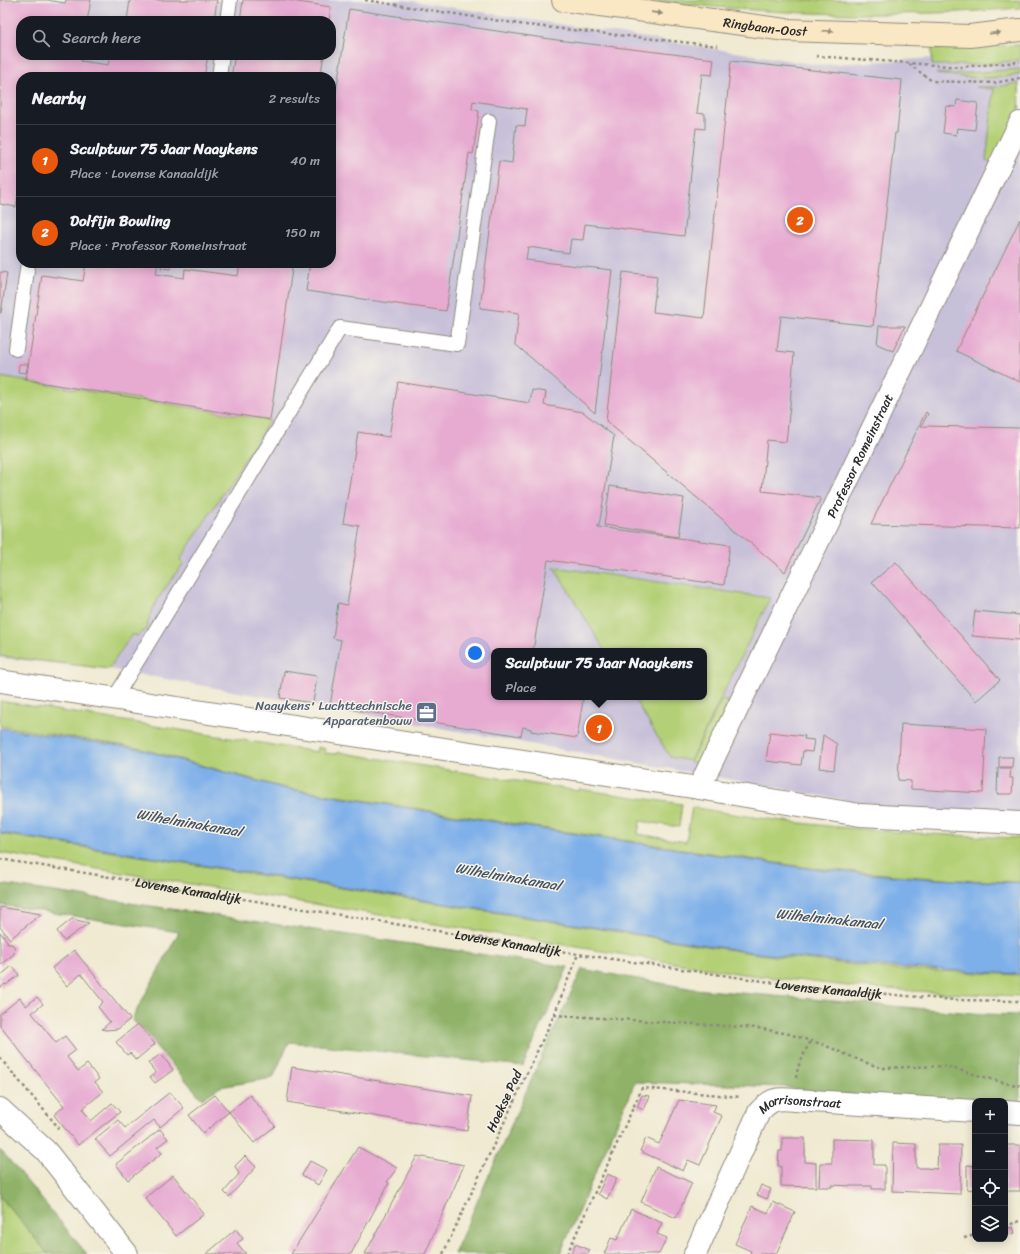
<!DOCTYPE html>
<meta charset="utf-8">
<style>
:root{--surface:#171b24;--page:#20242c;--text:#f1f3f6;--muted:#9ea1a6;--line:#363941;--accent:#ea580c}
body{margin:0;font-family:Sriracha,sans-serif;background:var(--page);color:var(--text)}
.controls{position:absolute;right:12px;bottom:12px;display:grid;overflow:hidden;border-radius:8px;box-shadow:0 2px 10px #0003}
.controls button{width:36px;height:36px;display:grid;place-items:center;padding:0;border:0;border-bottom:1px solid var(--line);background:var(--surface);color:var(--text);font:20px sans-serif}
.you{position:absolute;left:475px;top:653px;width:14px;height:14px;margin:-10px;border:3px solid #fff;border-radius:50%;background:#1a73e8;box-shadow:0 0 0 6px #1a73e833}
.badge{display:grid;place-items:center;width:26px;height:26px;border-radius:50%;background:var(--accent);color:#fff;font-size:13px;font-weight:700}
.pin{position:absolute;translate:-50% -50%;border:2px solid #fff;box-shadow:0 1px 4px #0006}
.popup{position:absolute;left:491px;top:648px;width:216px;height:52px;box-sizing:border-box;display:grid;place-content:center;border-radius:8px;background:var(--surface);filter:drop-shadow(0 1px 3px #0005);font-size:13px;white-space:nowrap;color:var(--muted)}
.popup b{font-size:15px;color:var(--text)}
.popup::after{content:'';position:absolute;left:50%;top:100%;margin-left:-8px;border:8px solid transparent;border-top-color:var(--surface)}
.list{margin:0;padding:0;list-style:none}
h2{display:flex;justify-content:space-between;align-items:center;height:52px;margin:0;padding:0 16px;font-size:17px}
h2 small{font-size:13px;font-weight:400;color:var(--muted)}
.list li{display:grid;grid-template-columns:26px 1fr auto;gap:12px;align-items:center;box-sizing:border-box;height:72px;padding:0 16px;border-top:1px solid var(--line)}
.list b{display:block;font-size:15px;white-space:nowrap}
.list p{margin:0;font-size:13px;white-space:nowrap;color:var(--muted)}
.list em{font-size:13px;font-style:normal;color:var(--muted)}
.icon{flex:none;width:22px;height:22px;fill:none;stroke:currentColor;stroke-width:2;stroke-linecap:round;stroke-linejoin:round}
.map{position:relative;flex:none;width:1020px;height:1254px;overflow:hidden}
.search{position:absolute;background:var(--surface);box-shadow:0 2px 10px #0003;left:16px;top:16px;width:320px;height:44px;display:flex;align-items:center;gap:10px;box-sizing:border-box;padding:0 14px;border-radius:16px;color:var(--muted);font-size:15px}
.panel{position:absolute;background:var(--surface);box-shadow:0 2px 10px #0003;left:16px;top:72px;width:320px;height:196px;border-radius:16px}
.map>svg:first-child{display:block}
.industrial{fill:#c7c0d9;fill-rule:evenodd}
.green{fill:#b4d076;stroke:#707e50}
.forest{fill:#8fb267;stroke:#5d6e49}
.water{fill:#7dafe9;stroke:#546d8a}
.building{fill:#e7abd2}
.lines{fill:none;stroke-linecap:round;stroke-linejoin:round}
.service-casing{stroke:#8e8a7e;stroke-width:16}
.minor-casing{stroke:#8e8a7e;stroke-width:24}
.secondary-casing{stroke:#8e8a7e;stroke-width:24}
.path{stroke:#8e8a7e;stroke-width:2.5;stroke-dasharray:3 3;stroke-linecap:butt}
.service{stroke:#fff;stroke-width:14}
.minor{stroke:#fff;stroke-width:22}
.secondary{stroke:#fae7c3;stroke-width:22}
.oneway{fill:#928977}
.labels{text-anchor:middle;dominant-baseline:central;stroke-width:3;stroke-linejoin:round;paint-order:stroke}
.street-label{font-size:13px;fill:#2b2b2b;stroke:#f7f3e8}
.service-label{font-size:13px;fill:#4e5e75;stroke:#f7f3e8;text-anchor:end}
.water-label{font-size:14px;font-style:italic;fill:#445364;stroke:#f7f3e8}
</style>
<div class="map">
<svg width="1020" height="1254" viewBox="0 0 1020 1254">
<rect width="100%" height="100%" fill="#f7f3e8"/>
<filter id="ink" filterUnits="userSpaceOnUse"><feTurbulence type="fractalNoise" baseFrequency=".025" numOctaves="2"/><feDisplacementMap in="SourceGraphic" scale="8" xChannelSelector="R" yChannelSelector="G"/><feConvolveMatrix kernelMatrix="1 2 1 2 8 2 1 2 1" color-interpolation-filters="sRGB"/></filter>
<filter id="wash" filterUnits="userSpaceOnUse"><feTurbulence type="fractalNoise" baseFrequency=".012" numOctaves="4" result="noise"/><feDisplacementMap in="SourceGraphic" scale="16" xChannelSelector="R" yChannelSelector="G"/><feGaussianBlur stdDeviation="0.9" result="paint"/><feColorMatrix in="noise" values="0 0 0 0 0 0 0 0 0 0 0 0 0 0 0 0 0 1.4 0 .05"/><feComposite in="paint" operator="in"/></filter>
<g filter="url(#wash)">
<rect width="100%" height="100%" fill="#f0ead2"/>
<path class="industrial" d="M 0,0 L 405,0 L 818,65 L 1020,53 L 1020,831 L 109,669 L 0,658 ZM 21,21 L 331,21 L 331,55 L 21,55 ZM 21,77 L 331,77 L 331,263 L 21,263 ZM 494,651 L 704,651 L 704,697 L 494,697 Z"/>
<path class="green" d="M 640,0 L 1020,0 L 1020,8 C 936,15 851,16 766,11 C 724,8 682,4 640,0 Z
M 1020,45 L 1020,60 L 978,65 L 932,65 L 932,48 Z
M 1020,69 L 1020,74 C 990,81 965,77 936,74 L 972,73 Z
M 1018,83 C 1020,94 1020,106 1018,116 L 994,165 L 986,161 L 994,89 L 976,87 L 997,87 Z
M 0,377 L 270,420 L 180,560 L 184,563 C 174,576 146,611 148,627 L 144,632 L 141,632 L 137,636 L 132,634 L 109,669 L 0,656 Z
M 554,567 L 770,598 L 690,761 L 670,757 L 633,697 L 704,697 L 704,651 L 605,651 Z
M 722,699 L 738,707 L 710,766 L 690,762 Z
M 0,701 L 317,752 L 318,747 L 325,749 L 325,753 L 337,754 L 338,752 L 578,791 L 579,789 L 682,804 L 679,827 L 640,821 L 638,834 L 686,842 L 692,807 C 800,827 910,834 1020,838 L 1020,882 L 957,880 L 811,868 L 528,826 L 281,787 L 139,748 L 0,726 Z
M 0,834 L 757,954 L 893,969 L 1020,975 L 1020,996 L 944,993 L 857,987 L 742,974 L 0,853 Z
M 0,1196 L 48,1254 L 0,1254 Z"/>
<path class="forest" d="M 0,884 L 568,967 L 523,1066 L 289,1042 L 273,1078 L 220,1087 L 202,1099 L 132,1019 L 179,932 L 0,905 Z
M 582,969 L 694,989 L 985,1014 L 1020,1015 L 1020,1104 L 1005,1103 L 1005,1101 L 975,1101 L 803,1092 L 786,1087 L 635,1082 L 560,1254 L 454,1254 L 537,1067 Z
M 0,1150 L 6,1156 L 87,1254 L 48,1254 L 0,1196 Z"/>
<path class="water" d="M 0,728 L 139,749 L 286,789 L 528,827 L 811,869 L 933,879 L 1020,883 L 1020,974 L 893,967 L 757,953 L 0,833 Z"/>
<g id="blocks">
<path class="building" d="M 0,0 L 47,0 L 65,3 L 66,0 L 91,0 L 87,21 L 21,21 L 21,55 L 82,55 L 81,61 L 108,65 L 110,55 L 208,55 L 204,77 L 21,77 L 21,176 L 16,207 L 0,204 Z
M 130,0 L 217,0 L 214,21 L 127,21 Z
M 243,0 L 285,0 L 331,7 L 329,21 L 240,21 Z
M 349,9 L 557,40 L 714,59 L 712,75 L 702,74 L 697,113 L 705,114 L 705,129 L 696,128 L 684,236 L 585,224 L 583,240 L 571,239 L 569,253 L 528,247 L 526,260 L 612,270 L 595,413 L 515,344 L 519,313 L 480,308 L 499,161 L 512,163 L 516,125 L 525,126 L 527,109 L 473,101 L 472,109 L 479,111 L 473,154 L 469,153 L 446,311 L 306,291 L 310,263 L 331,263 L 331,124 Z
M 235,55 L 324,55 L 320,77 L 231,77 Z
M 731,61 L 902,80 L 897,133 L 895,133 L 873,326 L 781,316 L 777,351 L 794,353 L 790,405 L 786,442 L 767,440 L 762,491 L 821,498 L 785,572 L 606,421 L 623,272 L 657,276 L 653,312 L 704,318 Z
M 957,100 L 978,103 L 975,130 L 957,128 L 956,135 L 943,133 L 946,106 L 956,107 Z
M 1020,219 L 1020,382 L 956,351 Z
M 86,263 L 158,263 L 156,274 L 184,278 L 185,269 L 238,276 L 240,263 L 293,263 L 270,420 L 26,380 L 42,275 L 83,281 Z
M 162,263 L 172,263 L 171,269 L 161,268 Z
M 0,272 L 7,273 L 1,313 L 0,313 Z
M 879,326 L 905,326 L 893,351 L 877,344 Z
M 19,364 L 28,364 L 26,373 L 18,372 Z
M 398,382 L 530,403 L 532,390 L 546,392 L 544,405 L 583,412 L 614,436 L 599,526 L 597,525 L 597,527 L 730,545 L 724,585 L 548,560 L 533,651 L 494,651 L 494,697 L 570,697 L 583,700 L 577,738 L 531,731 L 531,729 L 523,727 L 521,736 L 330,706 L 341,640 L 333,638 L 338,603 L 347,605 L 360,526 L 343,523 L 358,432 L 389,437 Z
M 926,412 L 928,414 L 921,426 L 1020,428 L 1020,528 L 871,524 Z
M 610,486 L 684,498 L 678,537 L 604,525 Z
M 896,562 L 1000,680 L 976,701 L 872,582 Z
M 975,611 L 1020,615 L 1020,640 L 972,636 Z
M 284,671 L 317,676 L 313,703 L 280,698 Z
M 901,724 L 986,729 L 983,793 L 911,789 L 911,781 L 898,780 Z
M 770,732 L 805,736 L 804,739 L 814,740 L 812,752 L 803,751 L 801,765 L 766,761 Z
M 823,735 L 837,744 L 834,770 L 819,768 Z
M 999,757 L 1013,757 L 1012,767 L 999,767 Z
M 998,768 L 1011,768 L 1010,778 L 1013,778 L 1012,794 L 997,794 Z
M 0,907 L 41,914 L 10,939 L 0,927 Z
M 72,919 L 89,923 L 64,941 L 57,931 Z
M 0,932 L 8,942 L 6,943 L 8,944 L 12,944 L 15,948 L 14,954 L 0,965 Z
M 74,950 L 130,1019 L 118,1029 L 106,1030 L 102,1029 L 110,1022 L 98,1007 L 103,1002 L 81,974 L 67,986 L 52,968 Z
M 12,966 L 19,975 L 6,985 L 5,984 L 0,988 L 0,976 Z
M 37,997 L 43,1004 L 32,1013 L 56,1043 L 65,1036 L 76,1050 L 67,1057 L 78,1071 L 87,1064 L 99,1079 L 95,1082 L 103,1092 L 82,1109 L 91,1121 L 112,1103 L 120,1112 L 78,1145 L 54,1115 L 64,1106 L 0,1026 L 0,1014 L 20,998 L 26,1006 Z
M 138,1024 L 155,1044 L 136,1060 L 130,1053 L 127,1055 L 116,1042 Z
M 161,1054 L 173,1070 L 155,1083 L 150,1077 L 156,1073 L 148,1063 Z
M 292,1067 L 472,1096 L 467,1131 L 287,1102 Z
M 170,1092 L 184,1108 L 160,1127 L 154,1120 L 110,1156 L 95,1139 L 118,1120 L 125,1128 Z
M 215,1095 L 229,1112 L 203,1133 L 189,1115 Z
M 250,1095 L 275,1126 L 254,1143 L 229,1112 Z
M 642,1095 L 650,1096 L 644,1110 L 637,1107 Z
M 679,1100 L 716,1105 L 713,1112 L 722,1116 L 700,1165 L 688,1160 L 683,1171 L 640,1151 L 646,1138 L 659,1144 Z
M 160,1129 L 168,1139 L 157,1147 L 162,1153 L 128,1180 L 116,1164 Z
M 782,1138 L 805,1138 L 805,1162 L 816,1163 L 816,1187 L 781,1186 L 781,1166 L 778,1166 L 779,1151 L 782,1151 Z
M 832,1139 L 874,1140 L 874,1165 L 885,1165 L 885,1189 L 872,1189 L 872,1186 L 852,1186 L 832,1185 L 832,1187 L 819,1187 L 820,1163 L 832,1163 Z
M 893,1143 L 916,1144 L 916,1168 L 926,1168 L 937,1169 L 938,1145 L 961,1145 L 960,1194 L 892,1191 Z
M 1005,1145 L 1020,1145 L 1020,1191 L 1005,1191 Z
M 358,1147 L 397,1168 L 387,1182 L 389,1183 L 351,1254 L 291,1254 Z
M 245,1156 L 256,1167 L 229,1197 L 224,1192 L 239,1174 L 235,1166 Z
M 417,1156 L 464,1165 L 425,1254 L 365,1254 Z
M 310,1161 L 327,1170 L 318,1185 L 302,1175 Z
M 967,1165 L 975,1166 L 975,1190 L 967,1189 Z
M 656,1167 L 692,1183 L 676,1218 L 641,1202 Z
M 607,1174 L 617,1178 L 607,1199 L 598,1194 Z
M 173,1175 L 204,1214 L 176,1236 L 145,1198 Z
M 761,1185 L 771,1189 L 767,1199 L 757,1195 Z
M 773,1202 L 795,1212 L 776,1254 L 750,1254 L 751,1251 L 735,1244 L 752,1206 L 768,1213 Z
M 631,1209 L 662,1223 L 657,1234 L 667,1238 L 659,1254 L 604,1254 L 611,1238 L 617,1240 Z
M 1013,1227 L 1015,1233 L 1005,1236 L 1005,1229 Z
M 236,1229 L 243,1239 L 237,1243 L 246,1254 L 206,1254 Z
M 575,1244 L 590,1250 L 588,1254 L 571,1254 Z"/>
</g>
</g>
<g filter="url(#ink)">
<use href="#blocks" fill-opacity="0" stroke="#8e8a7e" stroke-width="1"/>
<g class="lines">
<defs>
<path id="service" d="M 227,21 L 230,0
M 219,77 L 222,55
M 16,349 L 28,263
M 114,699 L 340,328 L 457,344 L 489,121"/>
<g id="minor">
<path d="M 0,681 L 699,788 L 860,815 L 1020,823"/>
<path id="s2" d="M 699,788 L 1020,123"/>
<path d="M 0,1109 L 46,1151 L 127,1254"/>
<path d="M 1005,1112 L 1020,1113"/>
<path id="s3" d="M 695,1254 L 759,1112 C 772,1098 777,1098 795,1100 L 975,1111"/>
</g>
<g id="secondary">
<path id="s4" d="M 563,0 L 786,30 L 970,36 L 1020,30"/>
</g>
</defs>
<use href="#service" class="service-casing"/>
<use href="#minor" class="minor-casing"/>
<use href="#secondary" class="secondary-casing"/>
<g class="path">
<path d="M 365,0 L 526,25 L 718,46"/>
<path d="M 816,56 L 961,67 L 1020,62"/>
<path d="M 909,64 L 932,81 L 995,83 L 1020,78"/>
<path id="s1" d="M 0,859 L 578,954 L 804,987 L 955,1000 L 1020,1001"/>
<path d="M 554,1015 L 757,1028 L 789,1034 L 824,1045 L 864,1062 L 882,1068 L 945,1066 L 1016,1086 L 1020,1085"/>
<path d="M 0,1058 L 58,1127 L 57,1130"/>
<path d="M 796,1078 L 798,1067 L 810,1041"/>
<path d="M 1005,1226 L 1020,1221"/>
<path d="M 964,1238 L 975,1235"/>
<path d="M 443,1254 L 554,1015 L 578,954"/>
<path d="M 567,1254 L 642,1088 L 741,1097"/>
</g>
<use href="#service" class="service"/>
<use href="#minor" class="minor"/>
<use href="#secondary" class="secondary"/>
</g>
<defs><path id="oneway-solid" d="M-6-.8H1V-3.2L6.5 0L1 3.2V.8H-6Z"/></defs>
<g class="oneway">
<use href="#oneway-solid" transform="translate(657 13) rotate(8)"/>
<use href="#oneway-solid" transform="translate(828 31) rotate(2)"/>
<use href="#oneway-solid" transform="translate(995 33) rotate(-6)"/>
</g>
</g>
<defs>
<symbol id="office-square" viewBox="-11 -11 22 22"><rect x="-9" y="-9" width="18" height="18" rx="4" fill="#5c6f8a" stroke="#f7f3e8"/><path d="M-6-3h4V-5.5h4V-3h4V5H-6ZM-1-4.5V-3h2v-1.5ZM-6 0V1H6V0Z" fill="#fff"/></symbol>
</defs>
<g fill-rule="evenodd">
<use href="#office-square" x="414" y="700" width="25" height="25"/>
</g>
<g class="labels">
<g class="street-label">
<text stroke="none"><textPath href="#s4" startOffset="204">Ringbaan-Oost</textPath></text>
<text stroke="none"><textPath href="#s2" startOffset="369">Professor Romeinstraat</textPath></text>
<text stroke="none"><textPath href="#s1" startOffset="191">Lovense Kanaaldijk</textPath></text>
<text stroke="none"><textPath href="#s1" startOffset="515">Lovense Kanaaldijk</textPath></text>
<text stroke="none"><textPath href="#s1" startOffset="839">Lovense Kanaaldijk</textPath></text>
<text transform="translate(504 1101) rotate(-65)">Hoekse Pad</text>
<text stroke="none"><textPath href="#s3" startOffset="200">Morrisonstraat</textPath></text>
</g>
<g class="service-label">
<text x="412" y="705">Naaykens' Luchttechnische<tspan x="412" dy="15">Apparatenbouw</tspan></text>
</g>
<g class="water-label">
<text transform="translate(189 823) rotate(10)">Wilhelminakanaal</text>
<text transform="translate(508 877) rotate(10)">Wilhelminakanaal</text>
<text transform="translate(829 919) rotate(6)">Wilhelminakanaal</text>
</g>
</g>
</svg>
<div class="controls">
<button>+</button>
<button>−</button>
<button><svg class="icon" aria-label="locate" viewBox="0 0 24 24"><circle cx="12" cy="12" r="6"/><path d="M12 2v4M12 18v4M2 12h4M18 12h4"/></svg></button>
<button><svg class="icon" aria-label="layers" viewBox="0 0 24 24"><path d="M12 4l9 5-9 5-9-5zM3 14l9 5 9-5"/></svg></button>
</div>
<div class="you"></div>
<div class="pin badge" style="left:599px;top:728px">1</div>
<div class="popup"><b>Sculptuur 75 Jaar Naaykens</b>Place</div>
<div class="pin badge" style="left:800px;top:220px">2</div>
<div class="search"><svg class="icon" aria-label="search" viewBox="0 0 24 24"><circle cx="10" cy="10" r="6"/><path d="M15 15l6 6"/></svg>Search here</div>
<section class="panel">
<h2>Nearby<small>2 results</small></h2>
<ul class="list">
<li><span class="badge">1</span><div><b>Sculptuur 75 Jaar Naaykens</b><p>Place · Lovense Kanaaldijk</p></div><em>40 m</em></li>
<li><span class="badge">2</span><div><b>Dolfijn Bowling</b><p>Place · Professor Romeinstraat</p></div><em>150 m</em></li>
</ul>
</section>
</div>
